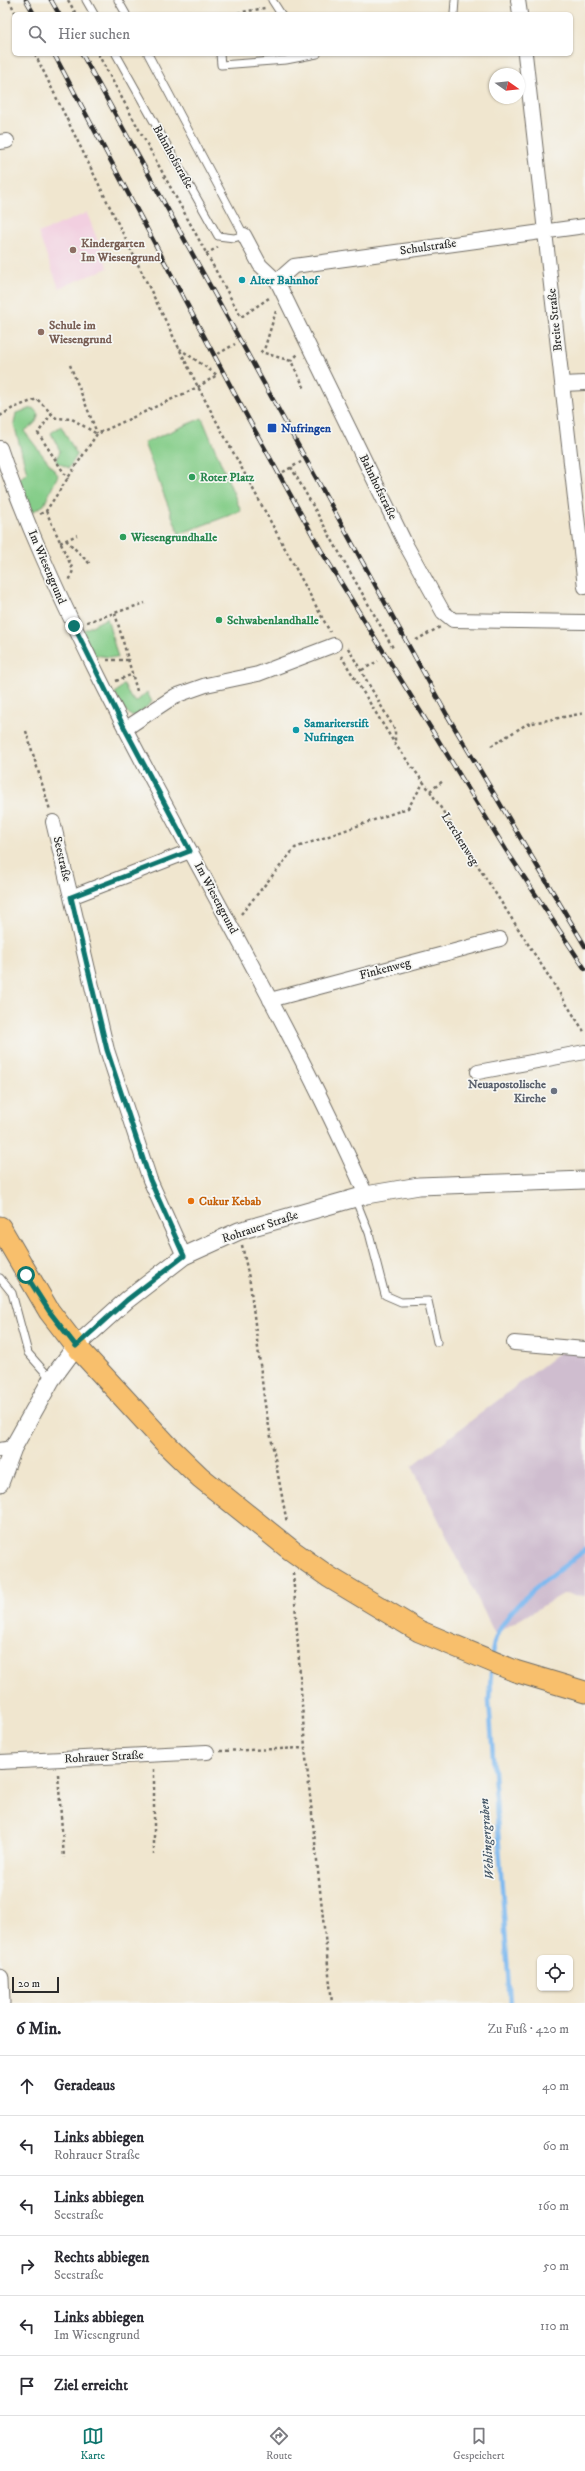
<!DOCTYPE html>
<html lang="de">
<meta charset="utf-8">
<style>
:root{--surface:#fff;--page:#f2f2f3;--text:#2b2b33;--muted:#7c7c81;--line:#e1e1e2;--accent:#0f766e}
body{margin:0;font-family:"IM FELL DW Pica",serif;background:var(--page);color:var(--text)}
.controls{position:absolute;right:12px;bottom:12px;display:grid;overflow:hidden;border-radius:6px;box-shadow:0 1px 3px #0004}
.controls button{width:36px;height:36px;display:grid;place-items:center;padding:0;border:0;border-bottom:1px solid var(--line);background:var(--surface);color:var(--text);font:20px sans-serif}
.compass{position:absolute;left:489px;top:68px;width:36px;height:36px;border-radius:50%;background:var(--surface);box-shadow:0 1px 3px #0004;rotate:104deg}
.scale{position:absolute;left:12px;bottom:10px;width:47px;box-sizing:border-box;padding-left:4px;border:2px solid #2b2b2b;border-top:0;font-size:11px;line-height:14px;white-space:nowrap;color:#2b2b2b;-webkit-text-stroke:3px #f6f6f2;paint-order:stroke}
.stop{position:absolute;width:12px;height:12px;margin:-9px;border:3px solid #0f766e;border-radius:50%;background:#fff}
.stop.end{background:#0f766e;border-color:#fff;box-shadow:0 1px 4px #0008}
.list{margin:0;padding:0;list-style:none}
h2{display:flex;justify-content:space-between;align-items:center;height:52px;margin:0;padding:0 16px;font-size:17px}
h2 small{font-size:13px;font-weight:400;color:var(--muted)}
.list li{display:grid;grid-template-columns:26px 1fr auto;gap:12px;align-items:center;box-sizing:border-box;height:60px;padding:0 16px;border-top:1px solid var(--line)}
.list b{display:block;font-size:15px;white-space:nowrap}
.list p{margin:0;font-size:13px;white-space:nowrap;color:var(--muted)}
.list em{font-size:13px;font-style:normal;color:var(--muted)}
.icon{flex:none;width:22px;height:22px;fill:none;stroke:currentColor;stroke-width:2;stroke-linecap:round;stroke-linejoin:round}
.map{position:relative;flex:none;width:585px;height:2003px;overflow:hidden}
.search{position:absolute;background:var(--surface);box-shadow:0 1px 3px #0004;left:12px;right:12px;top:12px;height:44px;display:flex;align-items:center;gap:10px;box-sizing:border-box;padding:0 14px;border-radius:6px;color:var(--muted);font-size:15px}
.sheet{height:412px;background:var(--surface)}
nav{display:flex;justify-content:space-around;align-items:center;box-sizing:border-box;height:56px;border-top:1px solid var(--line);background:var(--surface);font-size:11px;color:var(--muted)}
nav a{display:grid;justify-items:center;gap:2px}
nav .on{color:var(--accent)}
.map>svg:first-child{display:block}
.built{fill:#f2cfe0}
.industrial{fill:#cfbdcf}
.green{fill:#85cd89;stroke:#587c5a}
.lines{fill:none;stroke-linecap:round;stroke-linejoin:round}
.stream{stroke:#7db9f0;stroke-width:4.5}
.service-casing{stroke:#706c64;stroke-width:9}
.minor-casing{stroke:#706c64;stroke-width:16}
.tertiary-casing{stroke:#706c64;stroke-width:19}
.primary-casing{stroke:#706c64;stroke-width:23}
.path{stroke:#706c64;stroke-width:2.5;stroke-dasharray:3 3;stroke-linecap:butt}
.service{stroke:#fff;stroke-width:7}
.minor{stroke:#fff;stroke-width:14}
.tertiary{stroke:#fff;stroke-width:17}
.primary{stroke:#f8bf6c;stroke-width:21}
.rail-casing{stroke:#2b2b2b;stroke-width:4.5}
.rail{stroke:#f6f6f2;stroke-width:3;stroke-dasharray:9;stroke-linecap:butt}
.route{stroke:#0f766e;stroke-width:5}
.education-dot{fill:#8d6e63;stroke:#f6f6f2;stroke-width:1.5}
.culture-dot{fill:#0f9aa8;stroke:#f6f6f2;stroke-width:1.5}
.transit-dot{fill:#1a4fb4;stroke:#f6f6f2;stroke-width:1.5}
.leisure-dot{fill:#2e9e5b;stroke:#f6f6f2;stroke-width:1.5}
.worship-dot{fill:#6b7280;stroke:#f6f6f2;stroke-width:1.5}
.food-dot{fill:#e8710a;stroke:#f6f6f2;stroke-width:1.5}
.labels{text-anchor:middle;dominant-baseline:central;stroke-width:3.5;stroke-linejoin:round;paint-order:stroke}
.street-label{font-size:12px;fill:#2b2b2b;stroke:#f6f6f2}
.education-label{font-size:12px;font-weight:bold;fill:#785e54;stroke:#f6f6f2;text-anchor:start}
.culture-label{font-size:12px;font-weight:bold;fill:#0d838f;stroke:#f6f6f2;text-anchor:start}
.transit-label{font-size:12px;font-weight:bold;fill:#164399;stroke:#f6f6f2;text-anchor:start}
.leisure-label{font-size:12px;font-weight:bold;fill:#27864d;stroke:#f6f6f2;text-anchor:start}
.worship-label{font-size:12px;font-weight:bold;fill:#5b616d;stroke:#f6f6f2;text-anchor:end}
.food-label{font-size:12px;font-weight:bold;fill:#c56008;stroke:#f6f6f2;text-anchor:start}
.water-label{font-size:13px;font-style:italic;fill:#445666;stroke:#f6f6f2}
</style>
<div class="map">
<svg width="585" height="2003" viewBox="0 0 585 2003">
<rect width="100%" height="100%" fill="#f6f6f2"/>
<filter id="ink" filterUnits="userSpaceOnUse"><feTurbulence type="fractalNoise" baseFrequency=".025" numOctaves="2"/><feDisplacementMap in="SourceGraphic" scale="8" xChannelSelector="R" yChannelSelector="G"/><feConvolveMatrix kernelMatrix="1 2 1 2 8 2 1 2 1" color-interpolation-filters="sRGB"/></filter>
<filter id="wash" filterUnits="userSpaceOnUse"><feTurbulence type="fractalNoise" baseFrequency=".012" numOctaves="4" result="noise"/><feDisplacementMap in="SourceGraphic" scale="16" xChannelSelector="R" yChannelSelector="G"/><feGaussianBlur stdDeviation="0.9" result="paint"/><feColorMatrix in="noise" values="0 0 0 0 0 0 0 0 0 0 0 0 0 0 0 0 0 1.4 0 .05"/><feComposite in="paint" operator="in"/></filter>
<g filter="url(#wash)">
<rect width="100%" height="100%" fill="#f0e6cf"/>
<path class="built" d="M 87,213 L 108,268 L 59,288 L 38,233 Z"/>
<path class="industrial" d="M 562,1351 L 585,1353 L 585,1596 L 563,1594 L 495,1634 L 412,1466 Z"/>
<path class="green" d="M 33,408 L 38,414 C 38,423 32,426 24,431 L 58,475 L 44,505 L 32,512 L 19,479 L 27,473 L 14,424 L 16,413 Z
M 202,418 L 241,511 L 179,534 L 144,443 Z
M 61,426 L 77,455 L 69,468 L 56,462 L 60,451 L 51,433 Z
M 107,618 L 118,658 L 94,655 L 82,631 Z
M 124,684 L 130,697 L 136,702 L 147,692 L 152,702 L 137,715 L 131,716 L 123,708 L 115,693 Z"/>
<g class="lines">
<path class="stream" d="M 492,1656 C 494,1610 552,1577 585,1550
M 491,1673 L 489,1700 L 510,2003"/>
</g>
</g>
<g filter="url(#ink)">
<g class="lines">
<defs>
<path id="service" d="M 86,0 L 94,14
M 118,0 L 126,14
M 272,0 L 281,14
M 454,14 L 455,0
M 116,54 L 218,236 L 234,238 L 244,235 L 148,54
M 220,54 L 221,65 L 286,60 L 317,54
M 355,1198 L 369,1233 L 385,1295 L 401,1302 L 428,1301 L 437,1342
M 0,1278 L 12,1293 L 28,1353 L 51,1379"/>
<path id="minor" d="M 518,0 L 520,14
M 525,54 L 585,587
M 0,142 L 7,141
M 244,235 L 260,265 L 277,281 L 406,545 L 443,612 L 453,620 L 585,622
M 277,281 L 294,266 L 585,226
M 563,384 L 585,383
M 0,448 C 25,523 59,595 94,667 C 181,844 286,1013 366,1195
M 125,729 L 175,696 L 206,685 L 258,674 L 334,645
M 53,822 L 71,897
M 270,1000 L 500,939
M 478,1072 L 585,1052
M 184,1256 L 150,1180 L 107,1050 L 71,897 L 190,851
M 514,1343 L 585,1349
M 0,1450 L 13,1448
M 0,1762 L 207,1752"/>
<path id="tertiary" d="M 0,1483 L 13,1448 L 51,1380 L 76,1346 L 127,1300 L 184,1256 L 239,1231 L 366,1195 L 419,1186 L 585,1180
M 0,1978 L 1,2003"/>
<path id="primary" d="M 0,1227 L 49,1311 L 76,1346 L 168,1446 L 200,1477 L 291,1550 L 329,1577 L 419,1631 L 515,1671 L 585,1692"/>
</defs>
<use href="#service" class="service-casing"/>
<use href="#minor" class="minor-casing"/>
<use href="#tertiary" class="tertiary-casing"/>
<use href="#primary" class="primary-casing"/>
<path class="path" d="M 9,0 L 16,14
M 68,0 L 76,14
M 232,14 L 265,8
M 35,54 L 198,387 L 330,632
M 98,54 L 241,317 L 269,298
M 206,254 L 218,247
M 276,311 L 265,347 L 261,352 L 291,361 L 305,389
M 218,354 L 235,344
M 291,361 L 298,354
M 70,365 L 97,433
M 52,413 L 38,433 L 68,479
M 0,416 L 13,408 L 37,399 L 56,418 L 72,419 L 97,434
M 291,467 L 393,648
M 283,472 L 301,462
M 46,511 L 73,570 L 69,582
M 40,514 L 46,511 L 97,434 L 198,387 L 217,375 L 180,349
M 66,540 L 91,565
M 60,543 L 77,535
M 115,613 L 137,691
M 87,622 L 145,603
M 416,640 L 440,627
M 348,648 L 395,730 L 395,744
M 341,656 L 395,744 L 430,791 L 585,1033
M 107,660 L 129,660
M 362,670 L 378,661
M 116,681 L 133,674
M 26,731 L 50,810
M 491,746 L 527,724 L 585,713
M 430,791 L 443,781
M 241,914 L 295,848 L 408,808 L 424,782
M 242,1245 L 250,1283 L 265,1405 L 287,1523
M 293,1573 L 305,1748 L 332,2003
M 220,1751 L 305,1748
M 154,1769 L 154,1854
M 58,1774 L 64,1858"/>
<use href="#service" class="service"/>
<use href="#minor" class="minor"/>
<use href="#tertiary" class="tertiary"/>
<use href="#primary" class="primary"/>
<defs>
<path id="rail" d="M 26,0 L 34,14
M 51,0 L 59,14
M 54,54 L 238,400 L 322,552 L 506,850 L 585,969
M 82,54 L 447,715 L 585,946"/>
</defs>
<use href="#rail" class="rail-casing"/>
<use href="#rail" class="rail"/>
</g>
</g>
<g class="lines" filter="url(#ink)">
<path class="route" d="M 26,1275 L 49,1311 L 76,1346 L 127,1300 L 184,1256 L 150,1180 L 107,1050 L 71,897 L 190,851 L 125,729 L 74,626"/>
</g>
<g class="education-dot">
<circle cx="73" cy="250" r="4"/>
<circle cx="41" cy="332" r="4"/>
</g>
<g class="culture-dot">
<circle cx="242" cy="280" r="4"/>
<circle cx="296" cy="730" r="4"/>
</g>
<rect class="transit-dot" x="267" y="423" width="10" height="10" rx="2"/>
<g class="leisure-dot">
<circle cx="192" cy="477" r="4"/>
<circle cx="123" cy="537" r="4"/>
<circle cx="219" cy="620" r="4"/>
</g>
<circle class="worship-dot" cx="554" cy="1091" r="4"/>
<circle class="food-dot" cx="191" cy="1201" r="4"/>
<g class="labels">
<g class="street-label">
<text transform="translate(173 157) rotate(61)">Bahnhofstraße</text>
<text transform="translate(428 247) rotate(-8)">Schulstraße</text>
<text transform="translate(555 320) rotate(-96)">Breite Straße</text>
<text transform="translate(378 487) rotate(64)">Bahnhofstraße</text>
<text transform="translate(47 567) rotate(67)">Im Wiesengrund</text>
<text transform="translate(460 839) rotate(58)">Lerchenweg</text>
<text transform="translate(62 859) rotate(77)">Seestraße</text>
<text transform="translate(216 898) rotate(62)">Im Wiesengrund</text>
<text transform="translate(385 969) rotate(-15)">Finkenweg</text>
<text transform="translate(260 1227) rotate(-18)">Rohrauer Straße</text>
<text transform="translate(104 1757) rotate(-3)">Rohrauer Straße</text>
</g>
<g class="education-label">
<text x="81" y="243">Kindergarten<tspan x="81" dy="14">Im Wiesengrund</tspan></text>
<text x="49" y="325">Schule im<tspan x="49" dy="14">Wiesengrund</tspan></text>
</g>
<g class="culture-label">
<text x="250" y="280">Alter Bahnhof</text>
<text x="304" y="723">Samariterstift<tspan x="304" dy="14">Nufringen</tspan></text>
</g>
<g class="transit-label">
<text x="281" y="428">Nufringen</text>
</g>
<g class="leisure-label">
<text x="200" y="477">Roter Platz</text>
<text x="131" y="537">Wiesengrundhalle</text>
<text x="227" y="620">Schwabenlandhalle</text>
</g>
<g class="worship-label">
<text x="546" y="1084">Neuapostolische<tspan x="546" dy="14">Kirche</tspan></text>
</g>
<g class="food-label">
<text x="199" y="1201">Cukur Kebab</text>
</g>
<g class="water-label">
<text transform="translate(487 1839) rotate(-94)">Wehlingergraben</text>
</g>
</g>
</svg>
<div class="controls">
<button><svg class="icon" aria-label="locate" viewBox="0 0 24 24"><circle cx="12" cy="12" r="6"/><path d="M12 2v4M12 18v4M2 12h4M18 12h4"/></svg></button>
</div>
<svg class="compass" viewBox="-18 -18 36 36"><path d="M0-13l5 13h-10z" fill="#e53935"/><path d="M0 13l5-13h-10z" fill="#7c7c81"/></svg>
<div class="scale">20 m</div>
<div class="stop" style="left:26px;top:1275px"></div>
<div class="stop end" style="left:74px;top:626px"></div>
<div class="search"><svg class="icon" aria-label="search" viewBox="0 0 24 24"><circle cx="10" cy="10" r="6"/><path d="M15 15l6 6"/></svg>Hier suchen</div>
</div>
<section class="sheet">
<h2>6 Min.<small>Zu Fuß · 420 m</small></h2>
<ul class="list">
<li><svg class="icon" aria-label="ahead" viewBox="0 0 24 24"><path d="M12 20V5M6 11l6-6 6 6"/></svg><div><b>Geradeaus</b></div><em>40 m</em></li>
<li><svg class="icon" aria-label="left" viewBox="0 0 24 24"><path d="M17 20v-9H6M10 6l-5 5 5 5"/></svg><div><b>Links abbiegen</b><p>Rohrauer Straße</p></div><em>60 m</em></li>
<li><svg class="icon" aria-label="left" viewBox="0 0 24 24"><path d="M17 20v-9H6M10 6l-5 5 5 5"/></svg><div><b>Links abbiegen</b><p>Seestraße</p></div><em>160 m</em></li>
<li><svg class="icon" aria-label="right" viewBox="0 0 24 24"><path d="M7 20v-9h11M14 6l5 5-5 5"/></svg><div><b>Rechts abbiegen</b><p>Seestraße</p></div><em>50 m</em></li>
<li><svg class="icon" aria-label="left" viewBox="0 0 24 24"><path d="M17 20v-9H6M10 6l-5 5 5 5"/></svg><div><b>Links abbiegen</b><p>Im Wiesengrund</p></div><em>110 m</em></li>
<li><svg class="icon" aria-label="arrive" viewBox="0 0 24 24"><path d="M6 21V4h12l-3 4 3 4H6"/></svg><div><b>Ziel erreicht</b></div></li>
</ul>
</section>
<nav>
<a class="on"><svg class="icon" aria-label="map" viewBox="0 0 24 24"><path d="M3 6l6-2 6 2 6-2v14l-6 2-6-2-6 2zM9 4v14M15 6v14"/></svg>Karte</a>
<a><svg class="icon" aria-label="directions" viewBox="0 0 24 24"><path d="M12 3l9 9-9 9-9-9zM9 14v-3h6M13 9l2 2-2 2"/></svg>Route</a>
<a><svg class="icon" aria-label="saved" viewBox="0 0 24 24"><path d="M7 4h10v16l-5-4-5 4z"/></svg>Gespeichert</a>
</nav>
